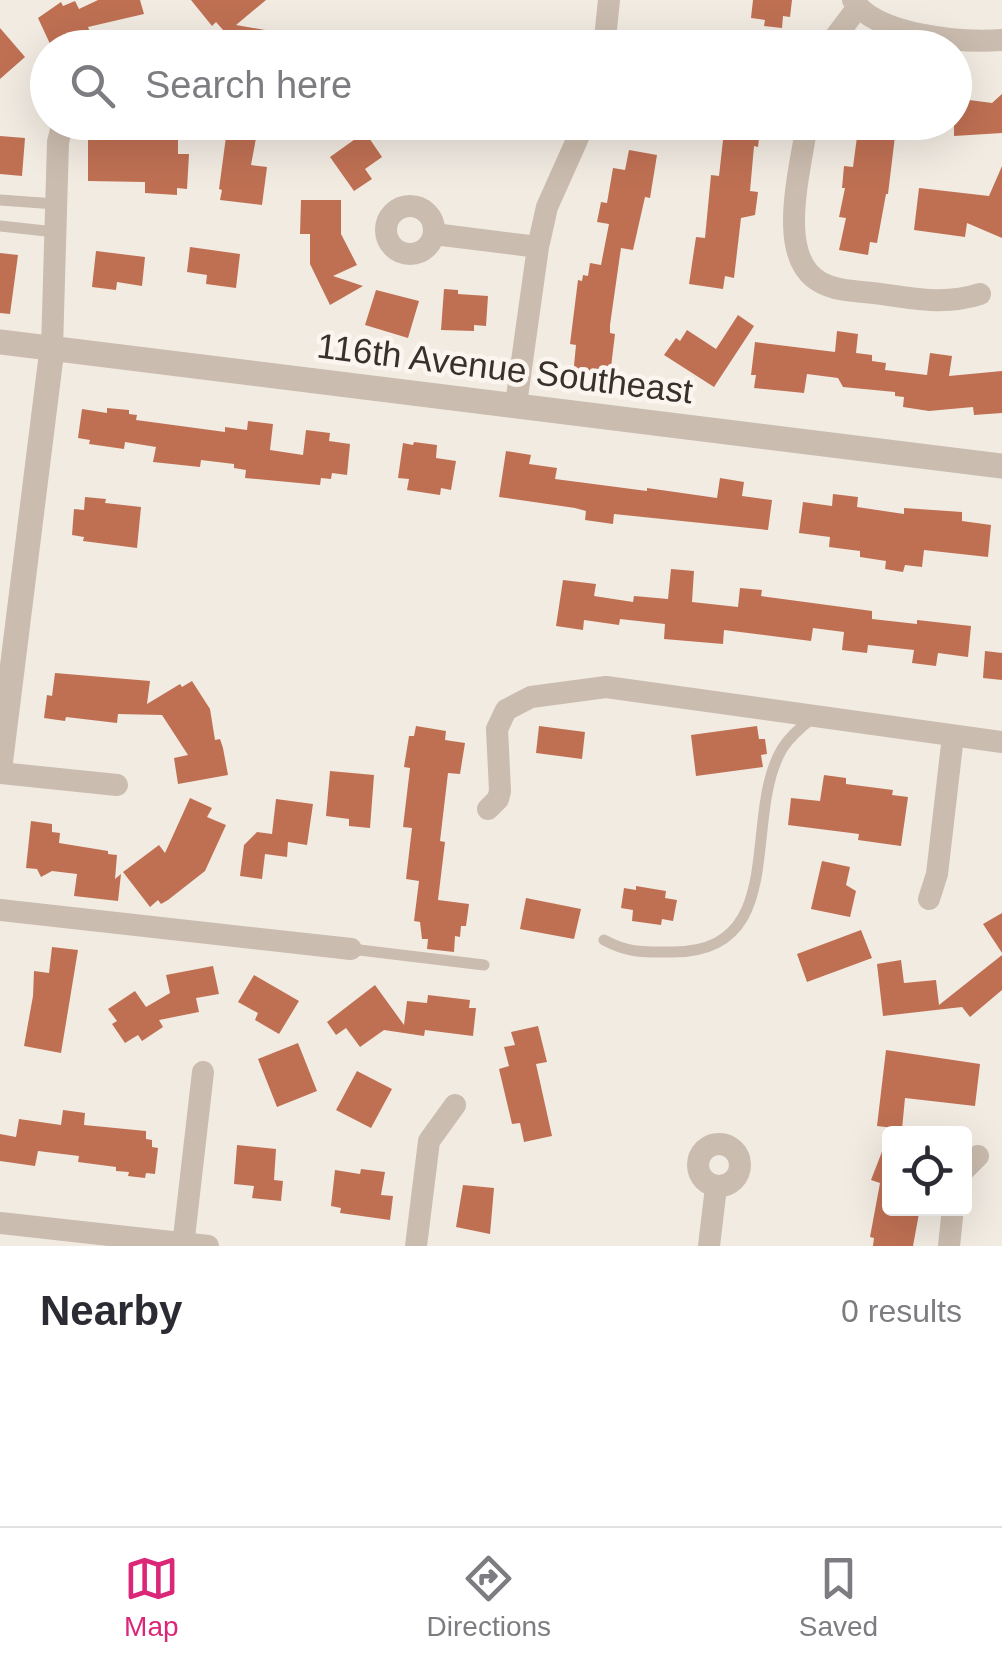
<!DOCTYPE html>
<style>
:root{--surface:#fff;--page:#f7f7f7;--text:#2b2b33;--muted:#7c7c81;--line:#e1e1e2;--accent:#db2777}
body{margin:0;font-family:Arial,sans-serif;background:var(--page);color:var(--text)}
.controls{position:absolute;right:30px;bottom:30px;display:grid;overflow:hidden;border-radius:10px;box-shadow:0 10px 40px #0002}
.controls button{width:90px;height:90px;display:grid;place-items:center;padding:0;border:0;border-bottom:2px solid var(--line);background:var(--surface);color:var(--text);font:50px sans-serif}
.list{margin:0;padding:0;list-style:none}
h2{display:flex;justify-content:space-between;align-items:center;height:130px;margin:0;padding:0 40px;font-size:42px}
h2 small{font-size:32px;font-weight:400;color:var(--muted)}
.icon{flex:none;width:55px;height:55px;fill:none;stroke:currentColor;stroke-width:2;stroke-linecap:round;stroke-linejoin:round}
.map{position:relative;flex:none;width:1002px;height:1246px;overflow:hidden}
.search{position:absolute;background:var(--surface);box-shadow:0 10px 40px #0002;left:30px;right:30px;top:30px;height:110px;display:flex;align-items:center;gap:25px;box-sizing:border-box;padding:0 35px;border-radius:55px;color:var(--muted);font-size:38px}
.sheet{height:280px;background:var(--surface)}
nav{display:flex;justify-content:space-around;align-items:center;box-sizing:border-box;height:140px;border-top:2px solid var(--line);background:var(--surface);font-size:28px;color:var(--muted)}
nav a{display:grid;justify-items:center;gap:5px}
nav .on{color:var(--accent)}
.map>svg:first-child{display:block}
.building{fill:#bf7053}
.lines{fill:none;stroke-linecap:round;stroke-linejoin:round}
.service{stroke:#cabcae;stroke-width:11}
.minor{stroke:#cabcae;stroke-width:22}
.tertiary{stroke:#cabcae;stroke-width:25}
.labels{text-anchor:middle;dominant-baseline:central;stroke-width:9;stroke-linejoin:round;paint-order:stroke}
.street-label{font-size:35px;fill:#39302c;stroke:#faf5ee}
</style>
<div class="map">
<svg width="1002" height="1246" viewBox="0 0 1002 1246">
<rect width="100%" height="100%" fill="#f2ebe2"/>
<path class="building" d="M 98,0 L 140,0 L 144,14 L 88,27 L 90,32 L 51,46 L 38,18 L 61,2 L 63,6 L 75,1 L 79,9 Z
M 191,0 L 266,0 L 236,25 L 288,34 L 286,48 L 230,48 L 231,39 L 216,22 L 212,26 Z
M 753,0 L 792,0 L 790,17 L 783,16 L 782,28 L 764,26 L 765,20 L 751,18 Z
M 0,28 L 25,57 L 0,79 Z
M 1002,94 L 1002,133 L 954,136 L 954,98 L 992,103 Z
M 228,122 L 259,122 L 251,165 L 267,167 L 262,205 L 220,200 L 222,190 L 219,189 Z
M 725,122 L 761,122 L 758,147 L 754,146 L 750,191 L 758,192 L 755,215 L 741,218 L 734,278 L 725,276 L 723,289 L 689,284 L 696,237 L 705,238 L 711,175 L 719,176 Z
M 859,122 L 894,122 L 892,136 L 895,136 L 888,194 L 886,194 L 877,243 L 870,242 L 868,255 L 839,250 L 846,218 L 839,217 L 845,188 L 842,188 L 844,166 L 853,167 Z
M 365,132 L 382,157 L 365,169 L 372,179 L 354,191 L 330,157 Z
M 88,134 L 178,139 L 178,154 L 189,154 L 187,189 L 177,188 L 177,195 L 145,193 L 145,182 L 88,181 Z
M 0,136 L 25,138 L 22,176 L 0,174 Z
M 629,150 L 657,155 L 650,198 L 645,197 L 633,250 L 621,248 L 610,325 L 610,333 L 615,334 L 611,367 L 605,366 L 603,380 L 573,376 L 576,345 L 570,344 L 578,280 L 582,281 L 583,275 L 588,276 L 590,263 L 601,265 L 609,224 L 597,222 L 601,202 L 607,203 L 613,168 L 625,170 Z
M 1002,166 L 1002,238 L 967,223 L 965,237 L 914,230 L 919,188 L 989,196 Z
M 301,200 L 341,200 L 341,234 L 357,265 L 333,276 L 363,286 L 330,305 L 310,264 L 310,234 L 300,234 Z
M 190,247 L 240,254 L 236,288 L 206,284 L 207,275 L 187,272 Z
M 96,251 L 145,257 L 142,286 L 117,282 L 116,290 L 92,287 Z
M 0,253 L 18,255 L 10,314 L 0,313 Z
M 444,289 L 458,290 L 458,294 L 488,296 L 486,326 L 474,325 L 474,331 L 441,330 Z
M 376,290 L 419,301 L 408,338 L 365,325 Z
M 738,315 L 754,326 L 714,387 L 664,355 L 676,338 L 680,341 L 687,330 L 716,349 Z
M 837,331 L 858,334 L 856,353 L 872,355 L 872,361 L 886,363 L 885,370 L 927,375 L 930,353 L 952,356 L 949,376 L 1002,371 L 1002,413 L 974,415 L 973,407 L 929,411 L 903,407 L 904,397 L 895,396 L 895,392 L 843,387 L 838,378 L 807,374 L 804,393 L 754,388 L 756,375 L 751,375 L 755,342 L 835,352 Z
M 107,408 L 129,410 L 129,414 L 137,415 L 136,420 L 225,432 L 225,427 L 247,430 L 248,421 L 273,424 L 270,450 L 303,455 L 306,430 L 330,433 L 329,441 L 350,444 L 347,475 L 332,473 L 331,479 L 321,478 L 320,485 L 245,478 L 246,470 L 234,468 L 234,464 L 201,460 L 200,467 L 153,462 L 156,447 L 125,442 L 124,449 L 89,444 L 90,440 L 78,438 L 82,409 L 107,413 Z
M 414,442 L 437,445 L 436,458 L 456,461 L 451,490 L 441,488 L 440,495 L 407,490 L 409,479 L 398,478 L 403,443 L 413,445 Z
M 506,451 L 531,455 L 529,464 L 557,468 L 555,479 L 647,491 L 647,488 L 717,498 L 720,478 L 744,482 L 742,496 L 772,500 L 768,530 L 614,514 L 613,524 L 585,520 L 586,511 L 575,508 L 499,497 Z
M 833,494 L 858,497 L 857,507 L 904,514 L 904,508 L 962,512 L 962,521 L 991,525 L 988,557 L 924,550 L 922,567 L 905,565 L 903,572 L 885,569 L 886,561 L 860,557 L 860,551 L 829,547 L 830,537 L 799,533 L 803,502 L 832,506 Z
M 85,497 L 106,499 L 105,503 L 141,507 L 137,548 L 83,541 L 84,537 L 72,535 L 74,509 L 84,510 Z
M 671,569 L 694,571 L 692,602 L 738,607 L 740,588 L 762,590 L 761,596 L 872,611 L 872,619 L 917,624 L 917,620 L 971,626 L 968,657 L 938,653 L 936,666 L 912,663 L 914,650 L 868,645 L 867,653 L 842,650 L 844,632 L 813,628 L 811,641 L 724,630 L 723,644 L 664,639 L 665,624 L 620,619 L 619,625 L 584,620 L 583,630 L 556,626 L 563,580 L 596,584 L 594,596 L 633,602 L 634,596 L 668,599 Z
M 985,651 L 1002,653 L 1002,680 L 983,678 Z
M 55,673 L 150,681 L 147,704 L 180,684 L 182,687 L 192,681 L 210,709 L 215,740 L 220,739 L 223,748 L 228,775 L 178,784 L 174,758 L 188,755 L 162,715 L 118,714 L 117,723 L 66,717 L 65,721 L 44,718 L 47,695 L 52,696 Z
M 416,726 L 446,731 L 445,740 L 465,743 L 460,774 L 448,773 L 440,841 L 445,842 L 438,900 L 469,904 L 466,926 L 461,926 L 460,937 L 455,936 L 454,952 L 427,949 L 428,939 L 422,939 L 420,922 L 414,921 L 419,881 L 406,879 L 412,828 L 403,827 L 410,768 L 404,767 L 409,736 L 414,736 Z
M 539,726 L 585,732 L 582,759 L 536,753 Z
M 757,726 L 759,739 L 765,739 L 767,754 L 761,755 L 763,767 L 696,776 L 691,735 Z
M 330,771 L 374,775 L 370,828 L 349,826 L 349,819 L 326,816 Z
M 824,775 L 846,778 L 846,784 L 893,790 L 892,795 L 908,797 L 901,846 L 858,840 L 859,834 L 788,825 L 791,798 L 820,801 Z
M 190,798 L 212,808 L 207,817 L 226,825 L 205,871 L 168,900 L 161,904 L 158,900 L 150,907 L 123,872 L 159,845 L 165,853 Z
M 276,799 L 313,804 L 307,845 L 288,842 L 287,857 L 265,854 L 262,879 L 240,876 L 244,845 L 257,832 L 272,834 Z
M 31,821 L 52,824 L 52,832 L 60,833 L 59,843 L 108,851 L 108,854 L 117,855 L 115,879 L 121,874 L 118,901 L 74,896 L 77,874 L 52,871 L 41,877 L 37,869 L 26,868 Z
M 822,861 L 850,867 L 846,885 L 856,891 L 850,917 L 811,909 Z
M 636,886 L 666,891 L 665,898 L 677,900 L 673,921 L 662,919 L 661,925 L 632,921 L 633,910 L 621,908 L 624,888 L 636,890 Z
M 526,898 L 581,909 L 574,939 L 520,929 Z
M 1002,913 L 1002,953 L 983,924 Z
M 861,930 L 872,958 L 807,982 L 797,954 Z
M 52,947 L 78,950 L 61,1053 L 24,1046 L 33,996 L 34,971 L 49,973 Z
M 1002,955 L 1002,990 L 970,1017 L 962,1007 L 883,1016 L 877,964 L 901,960 L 904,983 L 936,980 L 939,1005 Z
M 213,966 L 219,994 L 196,998 L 199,1012 L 159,1020 L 163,1027 L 142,1041 L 138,1035 L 125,1043 L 112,1024 L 117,1021 L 108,1009 L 135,991 L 146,1007 L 170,993 L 166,975 Z
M 254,975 L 299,1001 L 279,1034 L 255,1020 L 258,1013 L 238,1002 Z
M 375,985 L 404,1025 L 407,1001 L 427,1003 L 428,995 L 470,1000 L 469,1008 L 476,1008 L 473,1036 L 425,1030 L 424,1036 L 384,1030 L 360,1047 L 346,1028 L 336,1035 L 327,1022 Z
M 538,1026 L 547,1062 L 536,1064 L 552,1136 L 524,1142 L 520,1123 L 512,1124 L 499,1069 L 509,1066 L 504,1047 L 515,1045 L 511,1032 Z
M 298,1043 L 317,1091 L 277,1107 L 258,1059 Z
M 886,1050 L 980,1064 L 975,1106 L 905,1098 L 902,1129 L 877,1126 Z
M 357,1071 L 392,1089 L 371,1128 L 336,1110 Z
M 63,1110 L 85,1113 L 84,1125 L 146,1131 L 146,1139 L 152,1140 L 152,1147 L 158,1148 L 155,1174 L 146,1173 L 145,1178 L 128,1176 L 129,1172 L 116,1171 L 116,1167 L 78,1162 L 79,1156 L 38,1151 L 35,1166 L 0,1161 L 0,1134 L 16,1137 L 19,1119 L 61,1125 Z
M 888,1136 L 890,1208 L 920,1208 L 913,1246 L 873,1246 L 874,1238 L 870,1237 L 880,1183 L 871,1180 Z
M 237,1145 L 276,1149 L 274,1180 L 283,1181 L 281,1201 L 252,1198 L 254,1186 L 234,1184 Z
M 361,1169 L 385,1172 L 381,1195 L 393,1196 L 390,1220 L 340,1213 L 341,1208 L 331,1206 L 335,1170 L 360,1174 Z
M 463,1185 L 494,1188 L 490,1234 L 456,1227 Z"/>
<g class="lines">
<path class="service" d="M 0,200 L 56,204
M 0,226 L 55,232
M 604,940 C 628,953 643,952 670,952 C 791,954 741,819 782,749 C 790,736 802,726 814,717
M 351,949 L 484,965"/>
<path class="minor" d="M 853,0 C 877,36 962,43 1002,40
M 604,48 L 609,0
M 827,48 L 858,7
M 807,122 C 802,166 774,256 820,282 C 837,292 862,291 881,294 C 915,299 946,305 980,294
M386 230a24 24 0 1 1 48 0a24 24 0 1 1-48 0Z
M 434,234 L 538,247
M 52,349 L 58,142 L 63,122
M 516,404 L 538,247 L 547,207 L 585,122
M 0,773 L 117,785
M 488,809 L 498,799 L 500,791 L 497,729 L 506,710 L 531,697 L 606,687 L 1002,742
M 929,899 L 937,874 L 953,736
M 0,910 L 351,949
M698 1165a21 21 0 1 1 42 0a21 21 0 1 1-42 0Z
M 964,1170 L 978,1156
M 0,1223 L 208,1246
M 183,1246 L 203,1072
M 416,1246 L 429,1141 L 455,1105
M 709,1246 L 716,1187
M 949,1246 L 953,1208"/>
<path class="tertiary" d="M 0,342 L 1002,466
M 0,766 L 52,349"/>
</g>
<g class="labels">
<g class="street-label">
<text transform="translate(505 368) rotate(7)">116th Avenue Southeast</text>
</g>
</g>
</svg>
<div class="controls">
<button><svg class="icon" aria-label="locate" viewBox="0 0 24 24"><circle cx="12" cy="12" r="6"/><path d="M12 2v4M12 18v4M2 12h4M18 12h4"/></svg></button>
</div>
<div class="search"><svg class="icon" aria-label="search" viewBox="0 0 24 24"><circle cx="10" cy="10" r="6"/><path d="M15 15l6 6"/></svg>Search here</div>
</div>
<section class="sheet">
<h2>Nearby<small>0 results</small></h2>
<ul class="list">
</ul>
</section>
<nav>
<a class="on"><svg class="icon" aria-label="map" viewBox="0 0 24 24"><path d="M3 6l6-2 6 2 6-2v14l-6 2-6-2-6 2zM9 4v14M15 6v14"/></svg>Map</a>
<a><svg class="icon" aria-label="directions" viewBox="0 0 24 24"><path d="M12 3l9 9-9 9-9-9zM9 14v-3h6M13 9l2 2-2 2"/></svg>Directions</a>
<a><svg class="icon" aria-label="saved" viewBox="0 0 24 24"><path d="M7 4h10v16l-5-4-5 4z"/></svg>Saved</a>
</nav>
